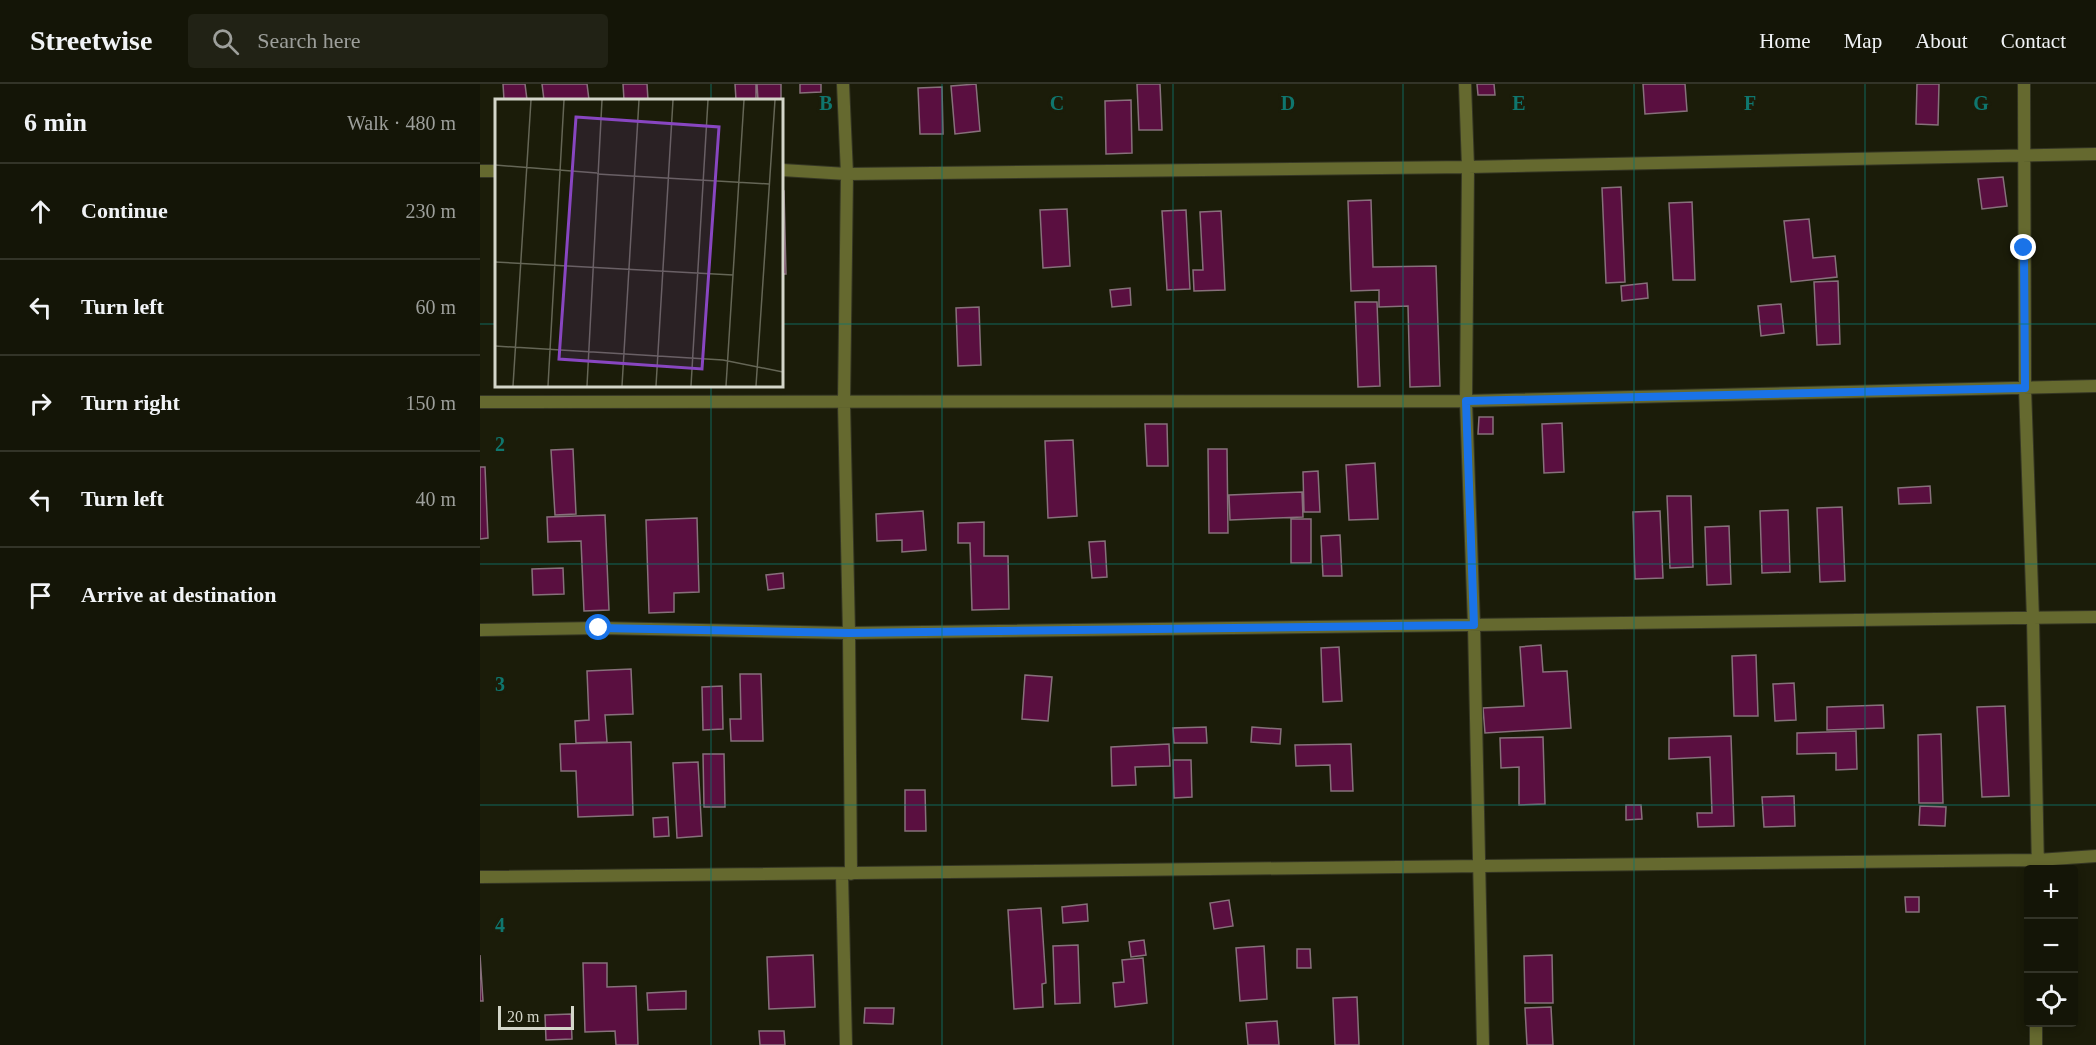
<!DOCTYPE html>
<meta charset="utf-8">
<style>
:root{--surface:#141507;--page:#212215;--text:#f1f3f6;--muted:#9d9f9b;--line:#333428}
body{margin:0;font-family:Georgia,serif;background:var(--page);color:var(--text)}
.controls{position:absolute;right:18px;bottom:18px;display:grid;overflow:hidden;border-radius:6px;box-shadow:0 3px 9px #0003}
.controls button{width:54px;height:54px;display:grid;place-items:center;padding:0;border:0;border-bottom:2px solid var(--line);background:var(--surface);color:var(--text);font:30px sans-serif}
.scale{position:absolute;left:18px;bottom:15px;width:76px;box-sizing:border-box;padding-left:6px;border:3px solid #d4d6ca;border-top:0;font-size:16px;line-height:21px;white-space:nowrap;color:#d4d6ca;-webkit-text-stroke:4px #1b1c09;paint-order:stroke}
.stop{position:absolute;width:18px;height:18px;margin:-14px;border:4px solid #1a73e8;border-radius:50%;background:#fff}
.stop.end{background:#1a73e8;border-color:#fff;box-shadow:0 2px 6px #0008}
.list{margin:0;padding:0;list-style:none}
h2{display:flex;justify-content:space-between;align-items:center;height:78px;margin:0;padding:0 24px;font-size:26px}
h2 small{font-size:20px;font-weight:400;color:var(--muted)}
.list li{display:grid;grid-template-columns:39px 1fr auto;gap:18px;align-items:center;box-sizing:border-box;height:96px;padding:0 24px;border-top:2px solid var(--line)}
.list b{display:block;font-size:22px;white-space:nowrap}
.list em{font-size:20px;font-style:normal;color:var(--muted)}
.icon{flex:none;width:33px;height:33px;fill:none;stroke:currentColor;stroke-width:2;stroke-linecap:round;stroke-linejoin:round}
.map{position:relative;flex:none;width:1616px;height:961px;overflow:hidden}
header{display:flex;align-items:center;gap:36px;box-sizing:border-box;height:84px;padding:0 30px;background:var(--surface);border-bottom:2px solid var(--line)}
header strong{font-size:28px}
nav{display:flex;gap:33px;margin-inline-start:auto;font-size:21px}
.search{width:420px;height:54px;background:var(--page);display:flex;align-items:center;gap:15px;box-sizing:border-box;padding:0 21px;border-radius:6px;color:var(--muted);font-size:22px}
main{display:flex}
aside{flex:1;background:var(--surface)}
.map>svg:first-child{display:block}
.building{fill:#5a0f40;stroke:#87707b;stroke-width:1.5}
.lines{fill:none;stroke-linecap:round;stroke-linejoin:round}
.street-casing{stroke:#353624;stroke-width:14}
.street{stroke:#65692f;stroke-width:12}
.route{stroke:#1a73e8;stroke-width:8}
.grid{fill:none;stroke:#0f766e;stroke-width:1.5;stroke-opacity:0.55}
.inset-road{fill:none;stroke:#656656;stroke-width:1.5}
.view{fill:#8846c1;fill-opacity:0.15;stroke:#8846c1;stroke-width:3}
.inset-edge{fill:none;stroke:#d4d6ca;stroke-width:3}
.grid-label{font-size:20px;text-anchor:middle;font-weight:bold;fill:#0f766e;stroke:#1b1c09;stroke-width:6;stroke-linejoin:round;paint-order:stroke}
</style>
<header>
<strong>Streetwise</strong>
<div class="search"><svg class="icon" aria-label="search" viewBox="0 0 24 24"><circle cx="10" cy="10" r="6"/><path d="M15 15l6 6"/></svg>Search here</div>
<nav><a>Home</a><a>Map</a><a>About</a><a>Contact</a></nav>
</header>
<main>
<aside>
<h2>6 min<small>Walk · 480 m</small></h2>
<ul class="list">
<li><svg class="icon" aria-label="ahead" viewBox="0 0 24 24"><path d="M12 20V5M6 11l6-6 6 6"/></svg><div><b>Continue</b></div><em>230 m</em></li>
<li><svg class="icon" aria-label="left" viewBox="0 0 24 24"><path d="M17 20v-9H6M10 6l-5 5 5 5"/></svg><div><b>Turn left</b></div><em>60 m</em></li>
<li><svg class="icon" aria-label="right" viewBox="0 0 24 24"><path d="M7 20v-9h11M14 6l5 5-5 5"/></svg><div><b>Turn right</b></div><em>150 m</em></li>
<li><svg class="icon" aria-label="left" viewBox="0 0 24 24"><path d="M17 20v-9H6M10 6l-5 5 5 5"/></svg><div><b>Turn left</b></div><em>40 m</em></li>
<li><svg class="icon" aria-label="arrive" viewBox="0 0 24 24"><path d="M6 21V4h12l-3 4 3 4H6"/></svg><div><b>Arrive at destination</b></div></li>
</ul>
</aside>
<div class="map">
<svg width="1616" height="961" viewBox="0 0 1616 961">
<rect width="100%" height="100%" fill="#1b1c09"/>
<path class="building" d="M 23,0 L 45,0 L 47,16 L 24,16 Z
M 62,0 L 107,0 L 109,16 L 64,16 Z
M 143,0 L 167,0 L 168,16 L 144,16 Z
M 255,0 L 276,0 L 276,16 L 256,16 Z
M 277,0 L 301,0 L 301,16 L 278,16 Z
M 320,0 L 341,0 L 341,8 L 320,9 Z
M 496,0 L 500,47 L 475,50 L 471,2 Z
M 657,0 L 680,0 L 682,46 L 659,46 Z
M 997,0 L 1014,0 L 1015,11 L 998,11 Z
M 1163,0 L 1205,0 L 1207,27 L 1165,30 Z
M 1437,0 L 1459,0 L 1458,41 L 1436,40 Z
M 462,3 L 463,50 L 440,50 L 438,4 Z
M 651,16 L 652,69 L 626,70 L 625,17 Z
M 1523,93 L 1527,122 L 1502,125 L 1498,95 Z
M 1141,103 L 1145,198 L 1126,199 L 1122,104 Z
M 302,107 L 304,107 L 306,190 L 302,190 Z
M 891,116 L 893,183 L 956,182 L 960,302 L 930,303 L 928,222 L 899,223 L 899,206 L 871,207 L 868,117 Z
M 1212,118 L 1215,196 L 1193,196 L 1189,119 Z
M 587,125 L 590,182 L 563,184 L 560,126 Z
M 706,126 L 710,205 L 687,206 L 682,127 Z
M 741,127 L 745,206 L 714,207 L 713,186 L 723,186 L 720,128 Z
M 1329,135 L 1333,174 L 1355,172 L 1357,193 L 1311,198 L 1304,137 Z
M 1358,197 L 1360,260 L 1337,261 L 1334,198 Z
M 1167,199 L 1168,214 L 1142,217 L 1141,202 Z
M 650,204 L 651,221 L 632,223 L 630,206 Z
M 875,218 L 897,218 L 900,302 L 878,303 Z
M 1301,220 L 1304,249 L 1281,252 L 1278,222 Z
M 499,223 L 501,281 L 478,282 L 476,224 Z
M 999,333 L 1013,333 L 1013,350 L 998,350 Z
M 1082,339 L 1084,388 L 1064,389 L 1062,340 Z
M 665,340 L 687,340 L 688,382 L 667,382 Z
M 593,356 L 597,432 L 568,434 L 565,357 Z
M 93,365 L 96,430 L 75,431 L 71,366 Z
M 728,365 L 747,365 L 748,449 L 729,449 Z
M 895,379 L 898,435 L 869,436 L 866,381 Z
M 0,383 L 5,383 L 8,454 L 0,455 Z
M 838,387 L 840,428 L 824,428 L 823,388 Z
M 1450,402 L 1451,419 L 1419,420 L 1418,404 Z
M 822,408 L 823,433 L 750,436 L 749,411 Z
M 1187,412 L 1211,412 L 1213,483 L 1190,484 Z
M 1362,423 L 1365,497 L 1340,498 L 1337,424 Z
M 1308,426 L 1310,488 L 1282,489 L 1280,427 Z
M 443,427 L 446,466 L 422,468 L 422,456 L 397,457 L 396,430 Z
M 1180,427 L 1183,494 L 1155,495 L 1153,428 Z
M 125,431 L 129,526 L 104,527 L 101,457 L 68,458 L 67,433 Z
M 217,434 L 219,508 L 194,509 L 194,528 L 169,529 L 166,436 Z
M 811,435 L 831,435 L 831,479 L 811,479 Z
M 504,438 L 504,472 L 528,472 L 529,525 L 492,526 L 490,459 L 478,459 L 478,439 Z
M 1249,442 L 1251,500 L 1227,501 L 1225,443 Z
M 860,451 L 862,492 L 843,492 L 841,452 Z
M 625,457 L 627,493 L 612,494 L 609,458 Z
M 83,484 L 84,510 L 53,511 L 52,485 Z
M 303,489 L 304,504 L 288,506 L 286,491 Z
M 1061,561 L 1063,588 L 1087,587 L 1091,644 L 1005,649 L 1003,624 L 1044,622 L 1040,563 Z
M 859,563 L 862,617 L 843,618 L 841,564 Z
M 1276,571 L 1278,632 L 1254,632 L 1252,572 Z
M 151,585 L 153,630 L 125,631 L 127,658 L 96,659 L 95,637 L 109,636 L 107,587 Z
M 260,590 L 281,590 L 283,657 L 251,657 L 250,635 L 261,635 Z
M 545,591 L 572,593 L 568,637 L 542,635 Z
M 1314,599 L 1316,636 L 1295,637 L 1293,600 Z
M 242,602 L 243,645 L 223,646 L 222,603 Z
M 1403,621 L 1404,644 L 1347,646 L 1347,623 Z
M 1525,622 L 1529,712 L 1502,713 L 1497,623 Z
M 726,643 L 727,659 L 694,659 L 693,644 Z
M 772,643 L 801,645 L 800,660 L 771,658 Z
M 1376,647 L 1377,685 L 1356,686 L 1356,669 L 1317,670 L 1317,649 Z
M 1461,650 L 1463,719 L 1439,719 L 1438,651 Z
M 1251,652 L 1254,742 L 1218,743 L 1217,729 L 1232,729 L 1230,673 L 1189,675 L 1189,654 Z
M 1063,653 L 1065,720 L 1039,721 L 1039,683 L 1021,684 L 1020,654 Z
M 151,658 L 153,731 L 98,733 L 96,687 L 81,687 L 80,660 Z
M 689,660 L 690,682 L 655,683 L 656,701 L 632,702 L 631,663 Z
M 871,660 L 873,707 L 851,707 L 850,681 L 816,682 L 815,661 Z
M 223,670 L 244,670 L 245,723 L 224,723 Z
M 693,676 L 711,676 L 712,713 L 694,714 Z
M 218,678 L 222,752 L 197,754 L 193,679 Z
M 425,706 L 445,706 L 446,747 L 425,747 Z
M 1314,712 L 1315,742 L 1284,743 L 1282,713 Z
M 1146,721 L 1161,721 L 1162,735 L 1146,736 Z
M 1440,722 L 1466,723 L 1465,742 L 1439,741 Z
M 188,733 L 189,752 L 174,753 L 173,734 Z
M 1425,813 L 1439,813 L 1439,828 L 1426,828 Z
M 749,816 L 753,842 L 734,845 L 730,819 Z
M 607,820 L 608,837 L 583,839 L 582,823 Z
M 561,824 L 566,899 L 562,900 L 563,923 L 534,925 L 528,826 Z
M 664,856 L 666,871 L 651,873 L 649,858 Z
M 598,861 L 600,919 L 575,920 L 573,862 Z
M 784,862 L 787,915 L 760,917 L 756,864 Z
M 817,865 L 830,865 L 831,884 L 817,884 Z
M 0,871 L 3,917 L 0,917 Z
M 333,871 L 335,923 L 289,925 L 287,873 Z
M 1072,871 L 1073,919 L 1045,919 L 1044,872 Z
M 663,874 L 667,919 L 635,923 L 633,899 L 644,898 L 642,876 Z
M 103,879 L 127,879 L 127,903 L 156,902 L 158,961 L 136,961 L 135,947 L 105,948 Z
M 206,907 L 206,925 L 168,926 L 167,909 Z
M 877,913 L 879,961 L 855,961 L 853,914 Z
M 1071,923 L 1073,961 L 1047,961 L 1045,924 Z
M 385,924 L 414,924 L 413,940 L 384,939 Z
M 91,930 L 92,955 L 66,956 L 65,931 Z
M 797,937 L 799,961 L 768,961 L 766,939 Z
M 279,947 L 304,947 L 305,961 L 280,961 Z"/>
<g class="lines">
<defs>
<path id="street" d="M 363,0 L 367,90 L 364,319 L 369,549 L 371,790
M 985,0 L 988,83 L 986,317 L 994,541 L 1003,961
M 1544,0 L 1545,304 L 1553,535 L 1558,786
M 302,86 L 367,90 L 988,83 L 1616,70
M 0,87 L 16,87
M 0,318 L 986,317 L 1616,302
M 0,546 L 119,544 L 369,549 L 1616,533
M 362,790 L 366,961
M 0,793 L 1558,776 L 1616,772
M 1556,938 L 1556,961"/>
</defs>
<use href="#street" class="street-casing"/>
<use href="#street" class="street"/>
</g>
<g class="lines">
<path class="route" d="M 119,544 L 369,549 L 994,541 L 986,317 L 1545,304 L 1544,164"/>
</g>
<path class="grid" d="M 231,0 L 231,16M 462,0 L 462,961M 693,0 L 693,961M 923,0 L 923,961M 1154,0 L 1154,961M 1385,0 L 1385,961M 0,240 L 16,240M 302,240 L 1616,240M 231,302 L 231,961M 0,480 L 1616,480M 0,721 L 1616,721"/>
<g transform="translate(15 15)">
<rect width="288" height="288" fill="#1b1c09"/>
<path class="inset-road" d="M 0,66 L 102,74M 102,75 L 274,85M 0,163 L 238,176M 0,247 L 228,261 L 288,273M 18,287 L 36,1M 53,287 L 69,1M 92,287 L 107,1M 127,287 L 144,1M 161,287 L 178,1M 196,287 L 213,1M 231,287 L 249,1M 261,287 L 280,1"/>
<path class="view" d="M 81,18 L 224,28 L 207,270 L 64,260 Z"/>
<rect width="288" height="288" class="inset-edge"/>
</g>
<g class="grid-label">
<text x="346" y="26">B</text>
<text x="577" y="26">C</text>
<text x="808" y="26">D</text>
<text x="1039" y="26">E</text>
<text x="1270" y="26">F</text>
<text x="1501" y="26">G</text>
<text x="20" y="367">2</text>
<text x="20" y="607">3</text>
<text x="20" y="848">4</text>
</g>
</svg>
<div class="controls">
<button>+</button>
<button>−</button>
<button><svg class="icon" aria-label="locate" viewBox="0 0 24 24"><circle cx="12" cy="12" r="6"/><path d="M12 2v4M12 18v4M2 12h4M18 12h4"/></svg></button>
</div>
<div class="scale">20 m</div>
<div class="stop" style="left:119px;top:544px"></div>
<div class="stop end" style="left:1544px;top:164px"></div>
</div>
</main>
